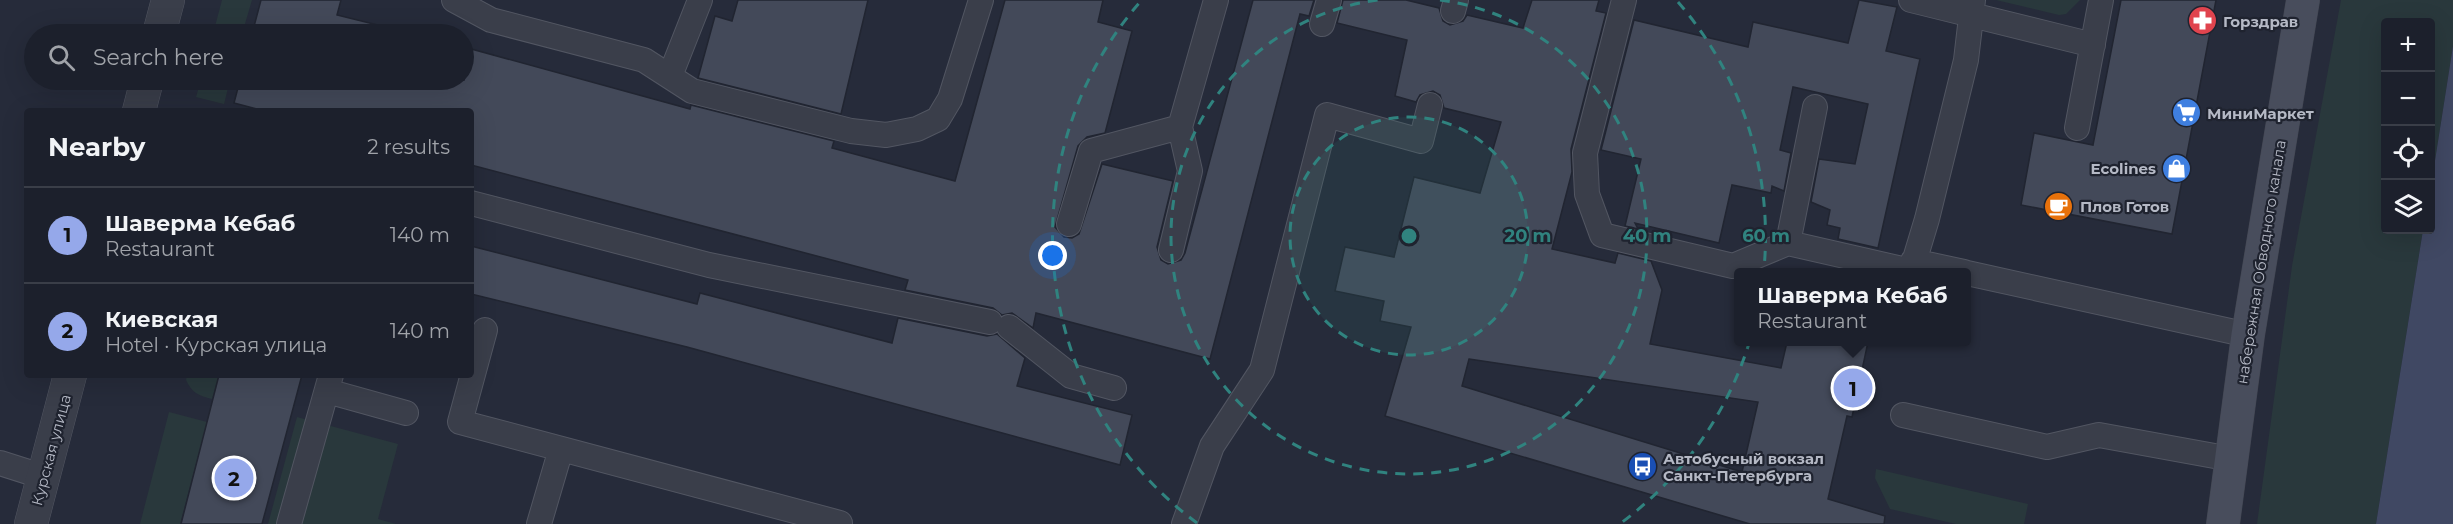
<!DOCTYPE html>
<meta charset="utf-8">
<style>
:root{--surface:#1c202c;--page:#252834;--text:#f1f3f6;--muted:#a0a3a9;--line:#3a3e48;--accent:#95a8ea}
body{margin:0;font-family:Montserrat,sans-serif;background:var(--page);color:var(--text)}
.controls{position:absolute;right:18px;top:18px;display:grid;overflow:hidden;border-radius:6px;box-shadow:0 6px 24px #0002}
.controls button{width:54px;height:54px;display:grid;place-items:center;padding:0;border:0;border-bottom:2px solid var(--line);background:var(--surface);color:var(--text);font:30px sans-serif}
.you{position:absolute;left:1053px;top:256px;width:21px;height:21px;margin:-15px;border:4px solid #fff;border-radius:50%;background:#1a73e8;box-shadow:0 0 0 9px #1a73e833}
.badge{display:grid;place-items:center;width:39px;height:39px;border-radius:50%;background:var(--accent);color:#111;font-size:20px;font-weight:700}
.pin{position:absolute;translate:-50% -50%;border:3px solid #fff;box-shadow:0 2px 6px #0006}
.popup{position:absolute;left:1734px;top:268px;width:237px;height:78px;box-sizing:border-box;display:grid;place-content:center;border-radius:6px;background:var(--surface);filter:drop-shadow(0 2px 4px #0005);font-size:20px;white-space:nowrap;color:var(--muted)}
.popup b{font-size:22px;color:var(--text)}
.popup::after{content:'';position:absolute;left:50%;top:100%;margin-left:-12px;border:12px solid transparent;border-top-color:var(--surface)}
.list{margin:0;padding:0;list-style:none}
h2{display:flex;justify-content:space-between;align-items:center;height:78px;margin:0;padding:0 24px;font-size:26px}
h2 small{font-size:20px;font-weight:400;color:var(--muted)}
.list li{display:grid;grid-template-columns:39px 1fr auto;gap:18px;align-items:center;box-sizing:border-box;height:96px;padding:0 24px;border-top:2px solid var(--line)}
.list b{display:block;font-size:22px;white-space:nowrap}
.list p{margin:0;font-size:20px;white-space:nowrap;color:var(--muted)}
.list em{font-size:20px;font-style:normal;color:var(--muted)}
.icon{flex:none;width:33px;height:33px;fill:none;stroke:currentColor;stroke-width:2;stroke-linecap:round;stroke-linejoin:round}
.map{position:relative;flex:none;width:2453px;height:524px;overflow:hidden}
.search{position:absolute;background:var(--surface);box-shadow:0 6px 24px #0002;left:24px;top:24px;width:450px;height:66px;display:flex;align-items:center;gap:15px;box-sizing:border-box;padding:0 21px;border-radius:33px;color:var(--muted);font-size:22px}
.panel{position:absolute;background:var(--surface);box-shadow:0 6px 24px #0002;left:24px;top:108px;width:450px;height:270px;border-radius:6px}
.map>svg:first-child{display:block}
.green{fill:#29383c}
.water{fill:#404863}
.building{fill:#434959;stroke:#212531;stroke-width:1.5;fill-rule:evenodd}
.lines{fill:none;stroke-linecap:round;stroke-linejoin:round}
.service-casing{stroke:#525662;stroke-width:26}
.minor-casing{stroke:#525662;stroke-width:34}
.secondary-casing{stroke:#434753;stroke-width:34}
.service{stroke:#3a3e4a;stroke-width:24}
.minor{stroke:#3a3e4a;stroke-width:33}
.secondary{stroke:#484d5c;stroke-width:33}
.ring{fill:none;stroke:#30837f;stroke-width:3;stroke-dasharray:10 8}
.labels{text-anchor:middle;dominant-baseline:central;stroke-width:4.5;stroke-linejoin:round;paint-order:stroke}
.poi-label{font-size:15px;font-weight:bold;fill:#b5b9c5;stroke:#1f232f;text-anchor:start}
.street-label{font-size:15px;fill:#b5b9c5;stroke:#1f232f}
.centre{fill:#30837f;stroke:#1f232f;stroke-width:3}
.ring-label{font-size:18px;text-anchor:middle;font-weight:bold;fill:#30837f;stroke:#1f232f;stroke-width:4.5;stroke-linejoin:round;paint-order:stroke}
</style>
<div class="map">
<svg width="2453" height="524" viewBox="0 0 2453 524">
<rect width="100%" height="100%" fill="#262b3a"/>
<path class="green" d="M 222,0 L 252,0 L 242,34 L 213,34 Z
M 1996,0 L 2080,0 L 2066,14 L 2059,15 Z
M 2341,0 L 2453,0 L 2453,46 L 2431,186 L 2430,22 L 2386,22 L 2386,230 L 2423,230 L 2376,524 L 2257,524 L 2292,266 Z
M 201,80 L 230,80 L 224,104 L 196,97 Z
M 187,375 L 219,375 L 212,399 C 199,396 192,393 186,380 Z
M 169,412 L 207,422 L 180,524 L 140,524 Z
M 297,417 L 398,444 L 378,519 L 396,524 L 268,524 Z
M 1876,469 L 2028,504 L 2024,524 L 1956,524 L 1890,509 L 1875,478 Z"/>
<path class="water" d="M 2453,46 L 2453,524 L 2376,524 L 2423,230 L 2430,230 L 2431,186 Z"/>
<path class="building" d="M 261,0 L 341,0 L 337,15 L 414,34 L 252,34 Z
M 738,0 L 868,0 L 841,114 L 698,78 L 715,16 L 732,21 Z
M 1005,0 L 1103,0 L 1098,22 L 1132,31 L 1105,133 L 1087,137 L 1078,146 L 1055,227 L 1064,237 L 1072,238 L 1079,234 L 1102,164 L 1173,181 L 1157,247 L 1161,260 L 1168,264 L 1181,260 L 1185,253 L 1253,0 L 1314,0 L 1309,16 L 1300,14 L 1210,359 L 1036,313 L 1033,328 L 1012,313 L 1002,315 L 993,308 L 905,290 L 908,280 L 471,165 L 471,111 L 265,111 L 234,103 L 240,80 L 464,80 L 464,47 L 690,109 L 691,105 L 834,141 L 832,148 L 955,181 Z
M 1343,0 L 1406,0 L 1439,8 L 1443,21 L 1450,25 L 1463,21 L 1467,15 L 1523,28 L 1532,0 L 1599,0 L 1596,11 L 1606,13 L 1571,149 L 1572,172 L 1552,249 L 1615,263 L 1618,253 L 1651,261 L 1662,290 L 1650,344 L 1781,368 L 1787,342 L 1868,342 L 1852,417 L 1847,416 L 1828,499 L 1885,516 L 1884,524 L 1750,524 L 1385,416 L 1411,327 L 1380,321 L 1384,301 L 1335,291 L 1345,247 L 1394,257 L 1414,177 L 1480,193 L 1501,122 L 1444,108 L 1440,95 L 1433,91 L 1420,95 L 1416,102 L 1395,96 L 1407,40 L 1337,23 ZM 1469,359 L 1758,402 L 1742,472 L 1462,386 Z
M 1859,0 L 1897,7 L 1886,51 L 1920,59 L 1878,248 L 1838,239 L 1840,228 L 1827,225 L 1830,210 L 1811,202 L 1819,159 L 1855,164 L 1868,104 L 1793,87 L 1780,150 L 1791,153 L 1784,191 L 1772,186 L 1771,193 L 1732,185 L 1719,243 L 1635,223 L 1638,229 L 1625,226 L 1641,159 L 1601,150 L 1634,20 L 1748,47 L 1753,22 L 1848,43 Z
M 2121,0 L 2216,0 L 2172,234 L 2021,205 L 2034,133 L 2093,145 Z
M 471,246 L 697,304 L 700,293 L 892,343 L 898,318 L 987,336 L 997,334 L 1025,358 L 1017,386 L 1132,415 L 1120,465 L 687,347 L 471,294 Z
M 219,375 L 302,375 L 262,524 L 181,524 Z"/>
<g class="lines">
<defs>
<path id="service" d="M 454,0 L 491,20 L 644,60 L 692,91 L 851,131 L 886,135 L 917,129 L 938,119 L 950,99 L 981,0
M 1624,0 L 1585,153 L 1587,194 L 1602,235 L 1733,266 L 1788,243 L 1911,271
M 1911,0 L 2093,45
M 1453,11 L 1456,0
M 1322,24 L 1329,0
M 670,76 L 700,0
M 2077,128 L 2101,0
M 471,203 L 709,265 L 990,322
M 1069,224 L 1091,151 L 1180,127
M 1788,243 L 1815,107
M 1171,250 L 1190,171 L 1180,127 L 1216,0
M 1913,261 L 1964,272
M 1911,272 L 1927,219 L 1966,60 L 1973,0
M 1967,273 L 2248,335
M 1009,327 L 1071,376 L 1114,388
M 485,330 L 460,422 L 840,523
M 327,391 L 406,413
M 1903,415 L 2047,447 L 2099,435 L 2231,459
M 0,463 L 44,477
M 289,524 L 331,375
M 539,524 L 561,449
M 1184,524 L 1212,446 L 1262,370 L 1327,115 L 1421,141 L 1430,105"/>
<path id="minor" d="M 159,34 L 168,0
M 139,111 L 147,80
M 31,524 L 70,375"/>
<path id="secondary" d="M 2223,524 L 2248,335 L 2303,0"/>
</defs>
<use href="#service" class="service-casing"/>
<use href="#minor" class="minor-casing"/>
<use href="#secondary" class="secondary-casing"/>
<use href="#service" class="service"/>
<use href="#minor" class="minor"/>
<use href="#secondary" class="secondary"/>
</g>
<circle cx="1409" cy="236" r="119" fill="#30837f" fill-opacity=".12"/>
<g class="ring">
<circle cx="1409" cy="236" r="119"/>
<path d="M1440 0A238 238 0 1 1 1378 0"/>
<path d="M1197 523A357 357 0 0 1 1140 2M1678 2A357 357 0 0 1 1621 523"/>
</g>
<defs>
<symbol id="pharmacy-disc" viewBox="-11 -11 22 22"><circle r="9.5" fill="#e0444e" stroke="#1f232f"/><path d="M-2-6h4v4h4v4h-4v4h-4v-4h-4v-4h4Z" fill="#fff"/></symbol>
<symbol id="supermarket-disc" viewBox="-11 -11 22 22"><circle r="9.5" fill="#3f7fe0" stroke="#1f232f"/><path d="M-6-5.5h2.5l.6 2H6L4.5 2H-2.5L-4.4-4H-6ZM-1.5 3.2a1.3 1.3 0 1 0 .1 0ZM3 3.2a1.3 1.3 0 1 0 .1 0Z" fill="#fff"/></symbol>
<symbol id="shop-disc" viewBox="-11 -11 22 22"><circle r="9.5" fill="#3f7fe0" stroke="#1f232f"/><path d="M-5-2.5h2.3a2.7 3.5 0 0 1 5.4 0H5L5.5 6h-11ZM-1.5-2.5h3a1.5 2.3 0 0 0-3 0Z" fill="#fff"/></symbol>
<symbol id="cafe-disc" viewBox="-11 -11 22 22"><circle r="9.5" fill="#e8710a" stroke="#1f232f"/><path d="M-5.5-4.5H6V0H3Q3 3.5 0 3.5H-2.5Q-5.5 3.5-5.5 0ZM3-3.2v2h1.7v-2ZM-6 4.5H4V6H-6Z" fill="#fff"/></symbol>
<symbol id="bus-disc" viewBox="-11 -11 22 22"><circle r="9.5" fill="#1a4fb4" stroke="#1f232f"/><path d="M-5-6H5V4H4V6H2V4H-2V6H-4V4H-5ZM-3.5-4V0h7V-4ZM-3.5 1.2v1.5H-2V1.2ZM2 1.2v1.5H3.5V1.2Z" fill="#fff"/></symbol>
</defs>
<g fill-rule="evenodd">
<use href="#pharmacy-disc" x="2186" y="4" width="33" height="33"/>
<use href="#supermarket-disc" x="2170" y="96" width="33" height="33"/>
<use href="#shop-disc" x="2160" y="152" width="33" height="33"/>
<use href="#cafe-disc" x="2042" y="190" width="33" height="33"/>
<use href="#bus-disc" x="1626" y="450" width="33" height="33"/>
</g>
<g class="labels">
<g class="poi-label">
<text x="2223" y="21">Горздрав</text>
<text x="2207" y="113">МиниМаркет</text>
<text x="2156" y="168" text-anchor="end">Ecolines</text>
<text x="2080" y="206">Плов Готов</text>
<text x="1663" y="458">Автобусный вокзал<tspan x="1663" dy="17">Санкт-Петербурга</tspan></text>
</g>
<g class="street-label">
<text transform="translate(2261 262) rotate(-81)">набережная Обводного канала</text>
<text transform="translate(51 450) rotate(-75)">Курская улица</text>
</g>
</g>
<circle cx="1409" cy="236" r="9" class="centre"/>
<g class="ring-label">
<text x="1528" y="242">20 m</text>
<text x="1647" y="242">40 m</text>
<text x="1766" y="242">60 m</text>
</g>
</svg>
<div class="controls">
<button>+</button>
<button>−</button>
<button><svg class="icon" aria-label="locate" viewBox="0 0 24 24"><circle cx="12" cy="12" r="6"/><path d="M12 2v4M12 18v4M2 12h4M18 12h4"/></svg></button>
<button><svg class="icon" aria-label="layers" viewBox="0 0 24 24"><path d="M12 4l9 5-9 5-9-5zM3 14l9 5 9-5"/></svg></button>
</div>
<div class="you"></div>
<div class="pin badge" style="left:1853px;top:388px">1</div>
<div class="popup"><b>Шаверма Кебаб</b>Restaurant</div>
<div class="pin badge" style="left:234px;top:478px">2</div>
<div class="search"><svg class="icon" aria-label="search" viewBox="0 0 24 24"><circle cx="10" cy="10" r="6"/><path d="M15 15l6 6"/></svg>Search here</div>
<section class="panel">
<h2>Nearby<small>2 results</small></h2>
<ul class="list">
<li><span class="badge">1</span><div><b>Шаверма Кебаб</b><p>Restaurant</p></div><em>140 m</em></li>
<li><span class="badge">2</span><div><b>Киевская</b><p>Hotel · Курская улица</p></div><em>140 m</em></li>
</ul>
</section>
</div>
